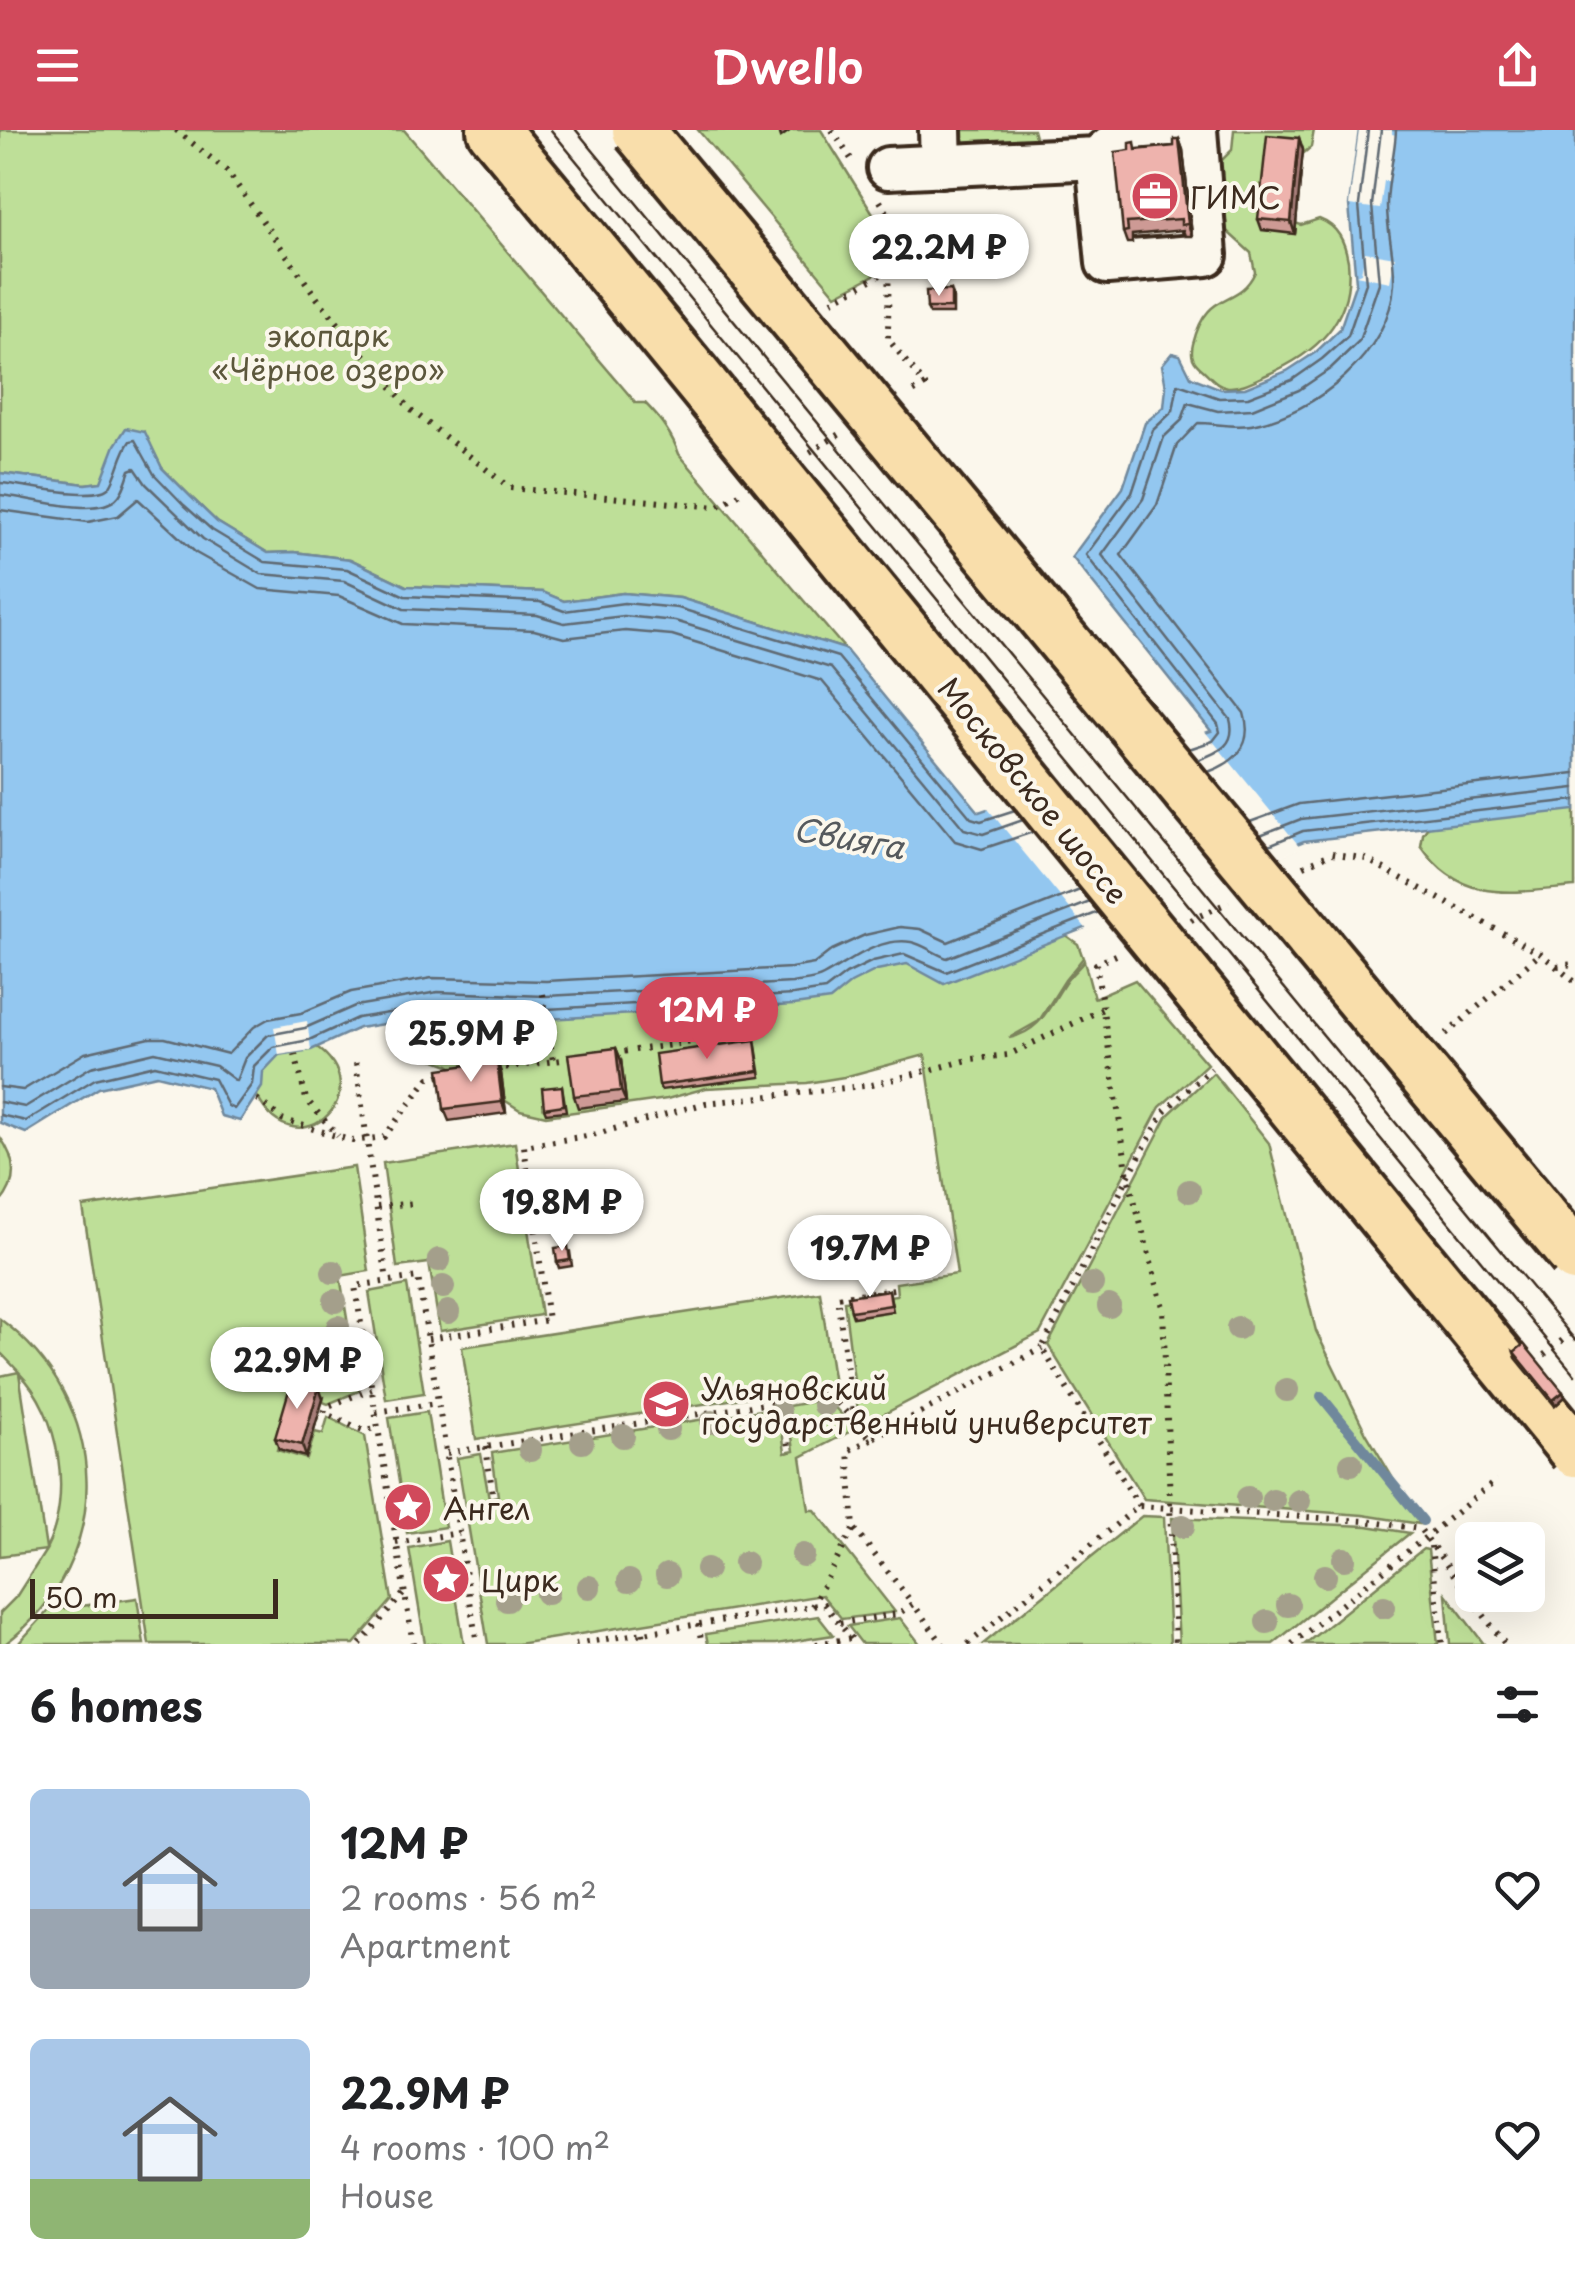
<!DOCTYPE html>
<meta charset="utf-8">
<style>
body{margin:0;font-family:"Playpen Sans",sans-serif;background:#f2f2f2;color:#202124;height:100vh;display:flex;flex-direction:column;font-size:38px;white-space:nowrap}
*{box-sizing:border-box;margin:0}
p{font-size:32px;color:#757577}
.icon{flex:none;width:55px;height:55px;fill:none;stroke:currentColor;stroke-width:2;stroke-linecap:round;stroke-linejoin:round}
.map{position:relative;height:1514px;overflow:hidden}
.side{display:flex;flex-direction:column;background:#fff;flex:1}
.side>*{flex:none}
.tools{position:absolute;left:1455px;top:1392px;display:grid;gap:20px}
.tools a{display:grid;place-items:center;width:90px;height:90px;border-radius:15px;background:#fff;box-shadow:0 10px 40px #0002;font-size:50px}
.scale{position:absolute;left:30px;bottom:25px;width:248px;box-sizing:border-box;padding-left:10px;border:5px solid #3b2a1e;border-top:0;font-size:28px;line-height:35px;white-space:nowrap;color:#3b2a1e;-webkit-text-stroke:8px #fbf7ec;paint-order:stroke}
.price{position:absolute;translate:-50% -85px;padding:0 22px;border-radius:35px;background:#fff;color:#222;font-size:32px;line-height:65px;filter:drop-shadow(0 2px 5px #0008)}
.price::after{content:'';position:absolute;left:50%;top:60px;width:30px;height:22px;margin-left:-15px;background:inherit;clip-path:polygon(0 0,100% 0,50% 100%)}
.price.on{background:#d1495b;color:#fff}
ul{padding:0;list-style:none}
li{display:flex;align-items:center;gap:30px;height:250px;padding:0 30px}
li span{display:grid;place-items:center;flex:none;width:280px;height:200px;border-radius:15px;color:#555}
li>.icon{margin-inline-start:auto}
span .icon{width:120px;height:120px;fill:#fffc;stroke-width:1}
li b{font-size:42px}
h2{display:flex;justify-content:space-between;align-items:center;height:120px;padding:0 30px;font-size:42px}
header{display:flex;justify-content:space-between;align-items:center;height:130px;padding:0 30px;background:#d1495b;color:#fff;font-size:45px;font-weight:600}
.map>svg:first-child{display:block}
</style>
<header><svg class="icon" aria-label="menu" viewBox="0 0 24 24"><path d="M4 6h16M4 12h16M4 18h16"/></svg>Dwello<svg class="icon" aria-label="share" viewBox="0 0 24 24"><path d="M12 15V3M7 8l5-5 5 5M5 13v7h14v-7"/></svg></header>
<div class="map">
<svg width="1575" height="1514" viewBox="0 0 1575 1514">
<rect width="100%" height="100%" fill="#fbf7ec"/>
<filter id="ink" filterUnits="userSpaceOnUse"><feTurbulence type="fractalNoise" baseFrequency=".01" numOctaves="2"/><feDisplacementMap in="SourceGraphic" scale="20" xChannelSelector="R" yChannelSelector="G"/><feConvolveMatrix kernelMatrix="1 2 1 2 8 2 1 2 1" color-interpolation-filters="sRGB"/></filter>
<g filter="url(#ink)">
<g fill="#bedf98" stroke="#7c845b" stroke-width="2.5" fill-rule="evenodd">
<path d="M0 0H404L636 273H645C660 288 672 304 679 324L845 519 680 468 623 463 564 471 542 462 406 456 350 429 294 422 268 423 217 392 191 367 162 338 144 302 101 352 85 354 0 343Z"/>
<path d="M698 0H821L874 85 876 144 836 165Z"/>
<path d="M954 0H1033L1036 11 1034 16C1007 20 971 29 954 0Z"/>
<path d="M1234 0H1314L1311 17 1298 28 1295 93 1301 95 1319 89C1338 96 1345 112 1348 131 1354 191 1316 224 1264 246 1253 251 1240 258 1228 257 1217 256 1211 247 1203 240 1193 232 1190 226 1193 214 1207 157 1238 179 1255 142L1251 123 1219 94 1208 44 1232 20Z"/>
<path d="M1575 665V757C1513 762 1461 775 1421 716L1423 704 1436 685Z"/>
<path d="M1054 797 1078 814 1083 828 1065 850 1039 891 1009 908C1043 901 1049 875 1067 850 1072 843 1079 838 1084 831L1094 868 1135 850 1207 934 1160 977 1040 1203 863 1295 859 1290 844 1171 897 1165 896 1153 957 1144 925 925 844 947 807 953 706 958 667 969 546 986 520 980 449 935 420 924 411 912 414 901 438 885 547 889Z"/>
<path d="M314 915C386 964 289 1047 254 959L270 924Z"/>
<path d="M1213 943 1269 1013 1316 1201 1366 1303 1420 1394 1363 1385 1144 1369 1048 1215 1168 985Z"/>
<path d="M0 1007C16 1029 19 1051 0 1073Z"/>
<path d="M515 1013 541 1185 440 1201 429 1133 397 1137 383 1033Z"/>
<path d="M354 1037 369 1141 340 1146 359 1261 328 1274 323 1272 324 1267 295 1259 277 1320 307 1329 315 1302 323 1304 328 1287 365 1306 392 1470 354 1514H149L83 1077Z"/>
<path d="M407 1155 424 1263 386 1269 369 1162Z"/>
<path d="M820 1162 834 1254 476 1309 462 1217Z"/>
<path d="M0 1189C111 1271 118 1429 5 1514H0V1483L16 1467 46 1420 0 1426V1246L19 1242 0 1222ZM19 1243C60 1284 73 1367 46 1419Z"/>
<path d="M827 1269 855 1299 801 1327 809 1380H815L895 1482 842 1489 822 1465 518 1514H488L457 1328 481 1324 489 1368 498 1366 492 1323 779 1277 785 1323 794 1321 788 1276Z"/>
<path d="M427 1282 445 1397 407 1403 389 1288Z"/>
<path d="M1142 1386 1164 1387 1170 1514H983Z"/>
<path d="M1172 1388 1367 1396 1410 1403 1273 1514H1179Z"/>
<path d="M447 1411 464 1514H425L409 1418Z"/>
<path d="M1423 1419 1428 1420 1438 1514H1305Z"/>
<path d="M1446 1464 1484 1514H1450Z"/>
<path d="M137 1468 144 1514H18L48 1481Z"/>
<path d="M818 1486 833 1505 776 1514H708L706 1504Z"/>
<path d="M900 1488 920 1514H862L848 1496Z"/>
</g>
<path fill="#93c7f0" stroke="#70889c" stroke-width="2.5" d="M1359 0H1575V680L1304 711 944 854 907 834 877 840 851 853 830 870 794 875 547 889 438 885 359 898 311 920 279 925 263 942 262 957 240 991 221 986 210 958 157 945 99 958 26 1003 0 993V343L85 354 101 352 115 315 126 298 145 302 162 338 191 367 217 392 268 423 294 422 350 429 406 456 543 462 564 471 623 463 680 468 845 519 979 682 1211 601 1072 427 1123 358 1145 293 1164 277 1166 257 1162 235 1172 223 1180 225 1191 247 1221 259 1245 258 1287 241 1316 222 1340 199 1356 152 1349 75Z"/>
<g fill="#fbf7ec">
<path d="M1359 0H1392V4L1396 5 1390 51H1384L1380 79 1349 75Z"/>
<path d="M1365 122 1395 127 1390 152 1356 145 1361 143Z"/>
<path d="M1203 599 1301 718 1089 802 984 674Z"/>
<path d="M307 891 311 920 279 925 274 897Z"/>
</g>
<g fill="none" stroke-linecap="round" stroke-linejoin="round">
<g stroke="#5e6972" stroke-width="2.5">
<path d="M0 353C21 354 99 373 110 356 119 342 120 325 130 311L135 310 154 344 184 375 212 400 265 432 347 439 405 466 540 472 564 481 624 473 678 478 838 527 971 688 981 691 1015 680"/>
<path d="M0 365C28 367 95 388 116 369 124 362 126 350 130 340L135 338 146 354 203 409 261 444 344 451 404 479 537 485 564 493 624 486 675 491 831 538 964 699 983 704 1023 690"/>
<path d="M0 380 88 392 118 386 138 369 196 423 260 459 339 466 403 494 534 500 564 508 625 501 672 505 822 551 955 711 982 719 1033 702"/>
<path d="M1189 619 1213 611 1220 602 1218 594 1086 425 1132 363 1153 300 1173 281 1178 254 1219 268 1248 267 1292 250 1322 229 1348 206 1366 153 1359 75 1368 0"/>
<path d="M1198 630C1219 622 1237 615 1230 589L1102 425 1143 369 1164 307 1182 290 1188 273 1218 281 1252 279 1299 260 1330 239 1359 211 1379 153 1372 75 1381 0"/>
<path d="M1208 642C1236 632 1254 615 1244 583L1121 425 1157 375 1177 315 1198 293C1215 293 1232 298 1251 295 1315 284 1391 222 1394 153 1395 127 1387 102 1387 76 1387 51 1395 25 1396 0"/>
<path d="M1250 692 1299 674 1575 643"/>
<path d="M1260 705 1301 689 1575 658"/>
<path d="M1269 715 1303 701 1575 670"/>
<path d="M0 957 23 960 85 923 150 908H165L228 924 254 897 268 889 301 883 351 862 432 848 546 851 791 838 814 834 832 820 865 805 900 797 920 799 948 812 1080 760"/>
<path d="M0 972 25 977 91 937 155 922 216 936 236 951 245 928 268 905 305 898 355 876 438 862 546 866 792 853C802 851 815 851 823 846 849 832 878 807 911 812 923 814 935 824 947 828L1090 772"/>
<path d="M0 985 26 991 95 949 155 935 214 949 228 976 234 979 252 954 254 936 273 917 309 910 357 888 438 875 547 879 793 865 825 860 846 844 873 831 904 824 946 842 1099 782"/>
</g>
<path stroke="#70889c" stroke-width="10" d="M1321 1266 1423 1391"/>
<g stroke="#3b2a1e" stroke-width="48">
<g id="minor">
<path d="M940 0 941 36"/>
<path d="M1097 28 1107 133 1206 125 1196 0"/>
<path d="M888 38 1097 28 1111 16 1183 0"/>
</g>
</g>
<g stroke="#3b2a1e" stroke-width="58">
<path id="major" d="M493 0 551 70"/>
</g>
<g stroke="#3b2a1e" stroke-width="6" stroke-dasharray="2.5 8" stroke-linecap="butt">
<path d="M176 0 227 41 317 168 411 280 510 358 717 377 739 364"/>
<path d="M832 0 853 32"/>
<path d="M880 71 889 85 888 209 925 255 909 264"/>
<path d="M832 171 888 141"/>
<path d="M810 322 842 303"/>
<path d="M1304 736 1332 723 1366 729 1541 824 1575 852"/>
<path d="M1191 790 1229 772"/>
<path d="M1116 825 1096 834 1128 1047 1163 1177 1175 1514"/>
<path d="M1557 836 1575 834"/>
<path d="M543 864 553 931"/>
<path d="M680 885 685 913"/>
<path d="M1446 904 1540 824"/>
<path d="M614 923 751 904"/>
<path d="M295 924 306 969 338 1006"/>
<path d="M356 933 387 1151"/>
<path d="M495 939 577 928"/>
<path d="M257 969 282 989 352 1011 384 1007 429 948 448 945"/>
<path d="M377 1077 415 1073"/>
<path d="M428 1209 548 1190 524 1016 593 1005 706 973 872 955 972 929 1008 925 1103 879"/>
<path d="M1544 1225 1575 1200"/>
<path d="M372 1259 326 1277 324 1283 363 1300 378 1298"/>
<path d="M782 1271 790 1323"/>
<path d="M376 1282 438 1273"/>
<path d="M854 1290 837 1167 894 1159"/>
<path d="M871 1309 848 1321 854 1398 913 1474"/>
<path d="M486 1317 493 1367"/>
<path d="M447 1323 829 1264 871 1309 1042 1218"/>
<path d="M1139 1376 1042 1218 1128 1047 1164 982 1211 938"/>
<path d="M396 1413 459 1403"/>
<path d="M1431 1416 1442 1514"/>
<path d="M812 1476 854 1398"/>
<path d="M840 1493 898 1484 913 1474 943 1514"/>
<path d="M698 1494 702 1514"/>
<path d="M643 1503 645 1514"/>
<path d="M360 1514 405 1462"/>
<path d="M413 1514 355 1156 418 1147 477 1514"/>
<path d="M575 1514 824 1474 856 1514"/>
<path d="M816 1514 852 1508"/>
<path d="M968 1514 1139 1376 1365 1391 1420 1399 1505 1514"/>
<path d="M1292 1514 1497 1350"/>
</g>
<use href="#minor" stroke="#fbf7ec" stroke-width="40"/>
<use href="#major" stroke="#f9deab" stroke-width="50"/>
<g stroke="#3b2a1e" stroke-width="2.5">
<path d="M551 0 1575 1245"/>
<path d="M576 0 1575 1210"/>
</g>
<g stroke="#3b2a1e" stroke-width="58" stroke-linecap="butt">
<g id="major-bridge">
<path d="M638 0 1575 1126"/>
<path d="M551 70 1575 1321"/>
</g>
</g>
<use href="#major-bridge" stroke="#f9deab" stroke-width="50"/>
</g>
<g fill="#a49f8b">
<circle cx="1189" cy="1061" r="12"/>
<circle cx="439" cy="1130" r="12"/>
<circle cx="333" cy="1142" r="12"/>
<circle cx="1092" cy="1154" r="12"/>
<circle cx="443" cy="1157" r="12"/>
<circle cx="335" cy="1171" r="12"/>
<circle cx="1109" cy="1176" r="12"/>
<circle cx="448" cy="1182" r="12"/>
<circle cx="338" cy="1197" r="12"/>
<circle cx="1238" cy="1198" r="12"/>
<circle cx="1287" cy="1260" r="12"/>
<circle cx="824" cy="1275" r="12"/>
<circle cx="779" cy="1282" r="12"/>
<circle cx="712" cy="1292" r="12"/>
<circle cx="668" cy="1299" r="12"/>
<circle cx="623" cy="1306" r="12"/>
<circle cx="582" cy="1312" r="12"/>
<circle cx="530" cy="1320" r="12"/>
<circle cx="1351" cy="1334" r="12"/>
<circle cx="1248" cy="1368" r="12"/>
<circle cx="1273" cy="1370" r="12"/>
<circle cx="1299" cy="1371" r="12"/>
<circle cx="1183" cy="1396" r="12"/>
<circle cx="803" cy="1425" r="12"/>
<circle cx="1344" cy="1429" r="12"/>
<circle cx="745" cy="1433" r="12"/>
<circle cx="707" cy="1439" r="12"/>
<circle cx="667" cy="1445" r="12"/>
<circle cx="1325" cy="1446" r="12"/>
<circle cx="629" cy="1451" r="12"/>
<circle cx="589" cy="1457" r="12"/>
<circle cx="547" cy="1463" r="12"/>
<circle cx="507" cy="1470" r="12"/>
<circle cx="1288" cy="1475" r="12"/>
<circle cx="1384" cy="1477" r="12"/>
<circle cx="1267" cy="1492" r="12"/>
</g>
<g fill="#cd9a95" stroke="#3b2a1e" stroke-width="2.5">
<path d="M1299 8 1303 20 1295 104 1262 100 1258 89Z"/>
<path d="M1179 9 1183 20 1192 106H1185L1183 100 1132 105V113H1127L1123 102 1138 19 1174 16Z"/>
<path d="M933 103 934 123H922L920 117Z"/>
<path d="M951 160 953 166V184H930L927 178Z"/>
<path d="M755 910 761 947 661 960 659 955Z"/>
<path d="M616 918 621 930 626 972 578 978 574 966Z"/>
<path d="M497 931 501 943 506 983 449 991 444 979Z"/>
<path d="M562 956 566 981 546 983 544 978Z"/>
<path d="M570 1122 572 1136 559 1138 557 1132Z"/>
<path d="M889 1160 893 1181 853 1187 851 1181Z"/>
<path d="M1514 1222 1565 1267 1555 1276 1516 1228Z"/>
<path d="M323 1269 306 1327 279 1319 275 1308Z"/>
</g>
<g fill="#a77d79" stroke="#3b2a1e" stroke-width="2.5">
<path d="M780 0H791L781 7 779 1Z"/>
<path d="M1299 8 1303 20 1295 104 1291 92Z"/>
<path d="M1179 9 1183 20 1192 106 1188 94Z"/>
<path d="M616 918 621 930 626 972 621 961Z"/>
<path d="M497 931 501 943 506 983 502 972Z"/>
<path d="M319 1257 323 1269 306 1327 302 1315Z"/>
<path d="M1563 1262 1565 1267 1555 1276 1553 1270Z"/>
</g>
<g fill="#eeb3ad" stroke="#3b2a1e" stroke-width="2.5">
<path d="M1267 5 1299 8 1291 92 1258 89Z"/>
<path d="M1174 9H1179L1188 94 1181 95V89L1127 93 1128 101 1123 102 1115 22 1130 20V13L1135 12 1136 20 1174 16Z"/>
<rect x="920" y="97" width="11" height="20"/>
<path d="M951 160V178H927L926 161Z"/>
<path d="M755 910 759 941 659 955 655 924Z"/>
<path d="M616 918 621 961 574 966 568 924Z"/>
<path d="M497 931 502 972 444 979 439 939Z"/>
<path d="M562 956 564 975 544 978 542 958Z"/>
<path d="M568 1116 570 1130 557 1132 555 1118Z"/>
<path d="M889 1160 891 1175 851 1181 848 1166Z"/>
<path d="M1524 1214 1563 1262 1553 1270 1514 1222Z"/>
<path d="M292 1250 319 1257 302 1315 275 1308Z"/>
</g>
</g>
<defs>
<g id="office-disc" transform="scale(2.5)"><circle r="9.5" fill="#d1495b" stroke="#fbf7ec"/><path d="M-6-3h4V-5.5h4V-3h4V5H-6ZM-1-4.5V-3h2v-1.5ZM-6 0V1H6V0Z" fill="#fff"/></g>
<g id="university-disc" transform="scale(2.5)"><circle r="9.5" fill="#d1495b" stroke="#fbf7ec"/><path d="M0-5L7-2L0 1L-7-2ZM-4 1L0 2.5L4 1V4Q0 6-4 4Z" fill="#fff"/></g>
<g id="sight-disc" transform="scale(2.5)"><circle r="9.5" fill="#d1495b" stroke="#fbf7ec"/><path d="M0-6L1.8-2.2L6-1.7L2.9 1.2L3.7 5.4L0 3.3L-3.7 5.4L-2.9 1.2L-6-1.7L-1.8-2.2Z" fill="#fff"/></g>
</defs>
<g fill-rule="evenodd">
<use href="#office-disc" x="1155" y="66"/>
<use href="#university-disc" x="666" y="1274"/>
<use href="#sight-disc" x="408" y="1377"/>
<use href="#sight-disc" x="446" y="1449"/>
</g>
<g text-anchor="middle" dominant-baseline="central" stroke-width="8" stroke-linejoin="round" paint-order="stroke">
<g font-size="30" fill="#3b2a1e" stroke="#fbf7ec" text-anchor="start">
<text x="1190" y="66">ГИМС</text>
<text x="701" y="1257">Ульяновский<tspan x="701" dy="34">государственный университет</tspan></text>
<text x="443" y="1377">Ангел</text>
<text x="481" y="1449">Цирк</text>
</g>
<g font-size="30" fill="#5c573c" stroke="#fbf7ec">
<text x="328" y="204">экопарк<tspan x="328" dy="34">«Чёрное озеро»</tspan></text>
</g>
<g font-size="30" fill="#3b2a1e" stroke="#fbf7ec">
<text transform="translate(1034 660) rotate(51)">Московское шоссе</text>
</g>
<g font-size="32" font-style="italic" fill="#55595d" stroke="#fbf7ec">
<text transform="translate(849 707) rotate(10)">Свияга</text>
</g>
</g>
</svg>
<div class="tools">
<a><svg class="icon" aria-label="layers" viewBox="0 0 24 24"><path d="M12 4l9 5-9 5-9-5zM3 14l9 5 9-5"/></svg></a>
</div>
<div class="scale">50 m</div>
<b class="price" style="left:939px;top:169px">22.2M ₽</b>
<b class="price on" style="left:707px;top:932px">12M ₽</b>
<b class="price" style="left:471px;top:955px">25.9M ₽</b>
<b class="price" style="left:562px;top:1124px">19.8M ₽</b>
<b class="price" style="left:870px;top:1170px">19.7M ₽</b>
<b class="price" style="left:297px;top:1282px">22.9M ₽</b>
</div>
<section class="side">
<h2>6 homes<svg class="icon" aria-label="filters" viewBox="0 0 24 24"><path d="M4 7h16M4 17h16"/><circle cx="9" cy="7" r="2"/><circle cx="15" cy="17" r="2"/></svg></h2>
<ul>
<li><span style="background:linear-gradient(#a9c7e8 60%,#9aa5b1 0)"><svg class="icon" aria-label="home" viewBox="0 0 24 24"><path d="M3 11l9-7 9 7M6 9v11h12V9"/></svg></span><div><b>12M ₽</b><p>2 rooms · 56 m²</p><p>Apartment</p></div><svg class="icon" aria-label="heart" viewBox="0 0 24 24"><path d="M12 20l-8-8c-3-5 5-10 8-4 3-6 11-1 8 4z"/></svg></li>
<li><span style="background:linear-gradient(#a9c7e8 70%,#8fb573 0)"><svg class="icon" aria-label="home" viewBox="0 0 24 24"><path d="M3 11l9-7 9 7M6 9v11h12V9"/></svg></span><div><b>22.9M ₽</b><p>4 rooms · 100 m²</p><p>House</p></div><svg class="icon" aria-label="heart" viewBox="0 0 24 24"><path d="M12 20l-8-8c-3-5 5-10 8-4 3-6 11-1 8 4z"/></svg></li>
</ul>
</section>
